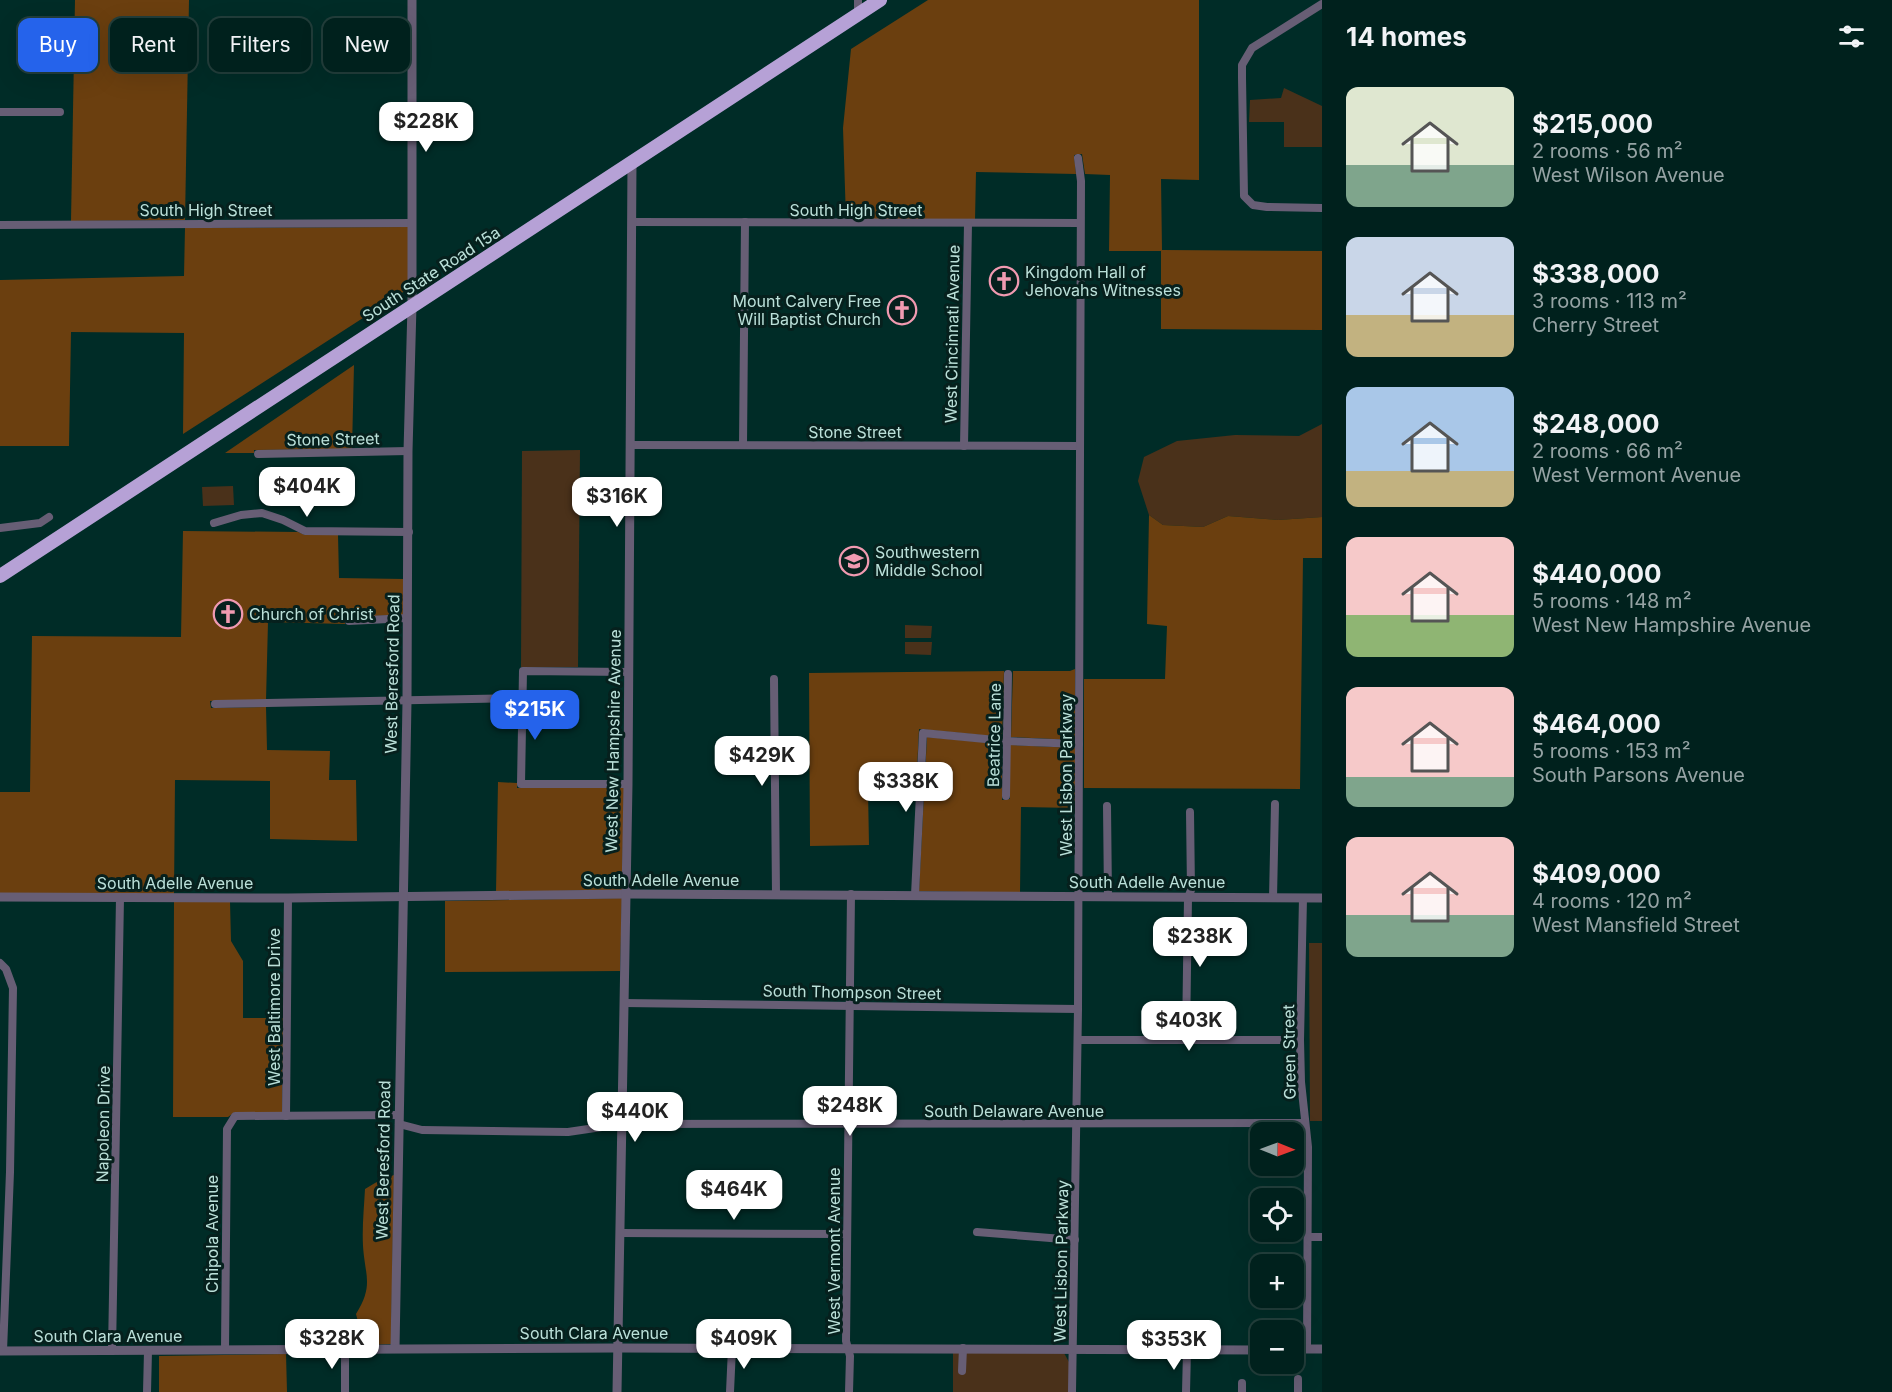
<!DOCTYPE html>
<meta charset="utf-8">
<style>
body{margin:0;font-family:Inter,sans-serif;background:#0e2e2a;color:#f1f3f6;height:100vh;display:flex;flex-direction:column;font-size:22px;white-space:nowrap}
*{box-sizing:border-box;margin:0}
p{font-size:20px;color:#95a3a4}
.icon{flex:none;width:33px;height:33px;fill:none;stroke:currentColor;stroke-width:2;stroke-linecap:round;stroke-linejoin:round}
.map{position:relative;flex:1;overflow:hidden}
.panel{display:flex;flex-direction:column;background:#00211d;width:570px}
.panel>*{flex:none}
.top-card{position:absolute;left:18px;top:18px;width:570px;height:54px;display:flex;gap:12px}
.needle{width:39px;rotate:91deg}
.tools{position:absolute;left:1250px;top:1122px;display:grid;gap:12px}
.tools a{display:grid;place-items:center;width:54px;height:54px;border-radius:12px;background:#00211d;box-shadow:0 6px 24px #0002,0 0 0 2px #223e3b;font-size:30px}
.price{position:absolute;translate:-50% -51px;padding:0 14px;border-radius:12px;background:#fff;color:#222;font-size:20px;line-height:39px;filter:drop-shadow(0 2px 3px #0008)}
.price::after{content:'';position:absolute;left:50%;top:36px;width:18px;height:14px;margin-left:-9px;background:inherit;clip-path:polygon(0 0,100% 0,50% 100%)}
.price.selected{background:#2563eb;color:#fff}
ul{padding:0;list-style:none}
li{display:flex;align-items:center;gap:18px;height:150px;padding:0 24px}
li span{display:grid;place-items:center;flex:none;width:168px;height:120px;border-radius:12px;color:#555}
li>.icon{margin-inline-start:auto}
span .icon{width:72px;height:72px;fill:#fffc;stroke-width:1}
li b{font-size:26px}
h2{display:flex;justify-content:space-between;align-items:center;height:72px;padding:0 24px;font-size:26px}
.chip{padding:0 21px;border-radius:12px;background:#00211d;box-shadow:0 6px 24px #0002,0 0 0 2px #223e3b;font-size:21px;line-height:54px}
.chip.selected{background:#2563eb;color:#fff}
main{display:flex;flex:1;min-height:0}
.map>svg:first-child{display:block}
</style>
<main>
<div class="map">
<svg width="1322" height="1392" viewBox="0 0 1322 1392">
<rect width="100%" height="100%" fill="#002c27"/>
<g fill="#4a311a">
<path d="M1284 88 1322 106V147H1284V122H1249L1250 100 1281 98Z"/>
<path d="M1322 424V517L1278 520 1228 516 1203 527 1163 525 1149 515 1138 481 1144 457 1177 441 1235 435 1299 436Z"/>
<path d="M580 450 578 667H521L522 451Z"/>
<path d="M233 486 234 505 203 506 202 487Z"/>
<path d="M905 625 932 626 931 638H905Z"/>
<path d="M905 642H932L931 655 905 654Z"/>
<path d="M1309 943H1322V1121H1310Z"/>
<path d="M953 1352 1064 1353 1069 1362V1392H953Z"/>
</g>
<g fill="#6b3f0f">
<path d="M75 0H189L185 220 71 221Z"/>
<path d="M928 0H1199V180L1161 179 1162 250 1322 251V330L1161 329V251H1109L1110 175 1085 174 1082 154 1074 155 1076 174 976 172 975 220 846 219 843 128 851 49Z"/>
<path d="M408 227V289L183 434 184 333 71 332 69 446H0V280L184 276 185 228Z"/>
<path d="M354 365 352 449 254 450V453H225Z"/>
<path d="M1149 515 1163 525 1203 527 1228 516 1278 520 1322 517V558H1303L1300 789 1084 788V679H1165L1167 626 1147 624Z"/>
<path d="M183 531 298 532 305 535H338L339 578 404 579 403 615 345 617V624L268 622 266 700 210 701 211 708 266 707 267 750 330 751 329 780H356L357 841 270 839V781L175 780 174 894H0V792H30L32 636 181 637Z"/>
<path d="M1075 669V740L1011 737 1013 671H1070Z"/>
<path d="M1004 671 1002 737 919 729 916 789 868 790 869 845 810 846 809 673Z"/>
<path d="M927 737 1002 744V800L1010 799V745L1075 748V808L1021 807 1020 893 919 891Z"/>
<path d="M498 782 517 783V788H624L622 890 496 892Z"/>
<path d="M622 898 620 971 445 972V901Z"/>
<path d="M174 902H230L231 941 243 961V1018H283L282 1112H235L228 1117H173Z"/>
<path d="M394 1175 391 1344 364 1345 356 1314C374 1285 365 1276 363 1246 362 1227 364 1208 365 1189L380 1180Z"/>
<path d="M286 1354 287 1392H159V1356Z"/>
</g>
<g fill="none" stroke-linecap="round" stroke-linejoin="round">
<g stroke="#675e75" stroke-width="8">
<path d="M1322 4 1252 48 1242 65V78L1244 196 1253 205 1267 207 1322 208"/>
<path d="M858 15V0"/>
<path d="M0 112H60"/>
<path d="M632 222 1080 223"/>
<path d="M0 225 412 223"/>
<path d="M631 445 1079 446"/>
<path d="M743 445 745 222"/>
<path d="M964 446 968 224"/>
<path d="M258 454 408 451"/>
<path d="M214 523 241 515 262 513 283 520 305 531 409 532"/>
<path d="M0 528 40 523 49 517"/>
<path d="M349 621 407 618"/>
<path d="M774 679 776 894"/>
<path d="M215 704 523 698"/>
<path d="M628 784H521L523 671 629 672"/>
<path d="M1006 796 1008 674"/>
<path d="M1107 806 1108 897"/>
<path d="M915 895 923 733 1006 741 1079 744"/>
<path d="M1273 898 1275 804"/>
<path d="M1303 898 1300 1040 1301 1082 1308 1147 1307 1349"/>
<path d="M0 963 6 969 13 988 10 1172 3 1351"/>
<path d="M624 1003 1078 1009"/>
<path d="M1186 1039 1188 898 1191 890 1190 812"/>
<path d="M1078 1040H1300"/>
<path d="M286 1116 288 898"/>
<path d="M399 1124 422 1130 568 1132 622 1124 1305 1123"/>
<path d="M977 1232 1075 1240"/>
<path d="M620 1233 847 1234"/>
<path d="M1308 1237H1322"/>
<path d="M225 1350 227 1129 235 1116 399 1115"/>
<path d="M112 1351 120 898"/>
<path d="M962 1371 963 1348"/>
<path d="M147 1392 148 1351"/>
<path d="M345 1392V1349"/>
<path d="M730 1392 732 1348"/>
<path d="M849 1392 850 1356 846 1341 851 894"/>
<path d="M1072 1392 1078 1009 1081 181 1078 158"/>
<path d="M1186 1392 1187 1351"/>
<path d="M1242 1392V1383"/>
<path d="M1298 1392V1379"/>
</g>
<g stroke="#675e75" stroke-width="9">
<path d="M0 897 288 898 626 894 1322 898"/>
<path d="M395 1348 407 702 408 451 412 306V0"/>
<path d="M1293 1349H1322"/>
<path d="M0 1351 617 1348 1260 1350"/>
<path d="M617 1392 628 784 632 162"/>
</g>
<path stroke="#b6a1d6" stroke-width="14" d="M0 576 880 0"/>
</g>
<defs>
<g id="church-ring" transform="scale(1.5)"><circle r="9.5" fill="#06201d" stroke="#f19ab1" stroke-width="1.5"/><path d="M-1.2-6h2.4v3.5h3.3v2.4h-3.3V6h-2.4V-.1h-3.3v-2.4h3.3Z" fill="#f19ab1"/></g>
<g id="school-ring" transform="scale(1.5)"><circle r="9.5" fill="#06201d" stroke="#f19ab1" stroke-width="1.5"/><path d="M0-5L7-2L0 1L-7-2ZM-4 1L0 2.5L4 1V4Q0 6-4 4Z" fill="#f19ab1"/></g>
</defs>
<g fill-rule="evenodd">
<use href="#church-ring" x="1004" y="281"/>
<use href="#church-ring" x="902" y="310"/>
<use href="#school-ring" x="854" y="561"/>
<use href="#church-ring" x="228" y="614"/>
</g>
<g text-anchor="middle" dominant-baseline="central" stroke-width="6" stroke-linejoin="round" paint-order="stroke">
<g font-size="16" fill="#bbe0d9" stroke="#06201d">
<text x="206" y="210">South High Street</text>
<text x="856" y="210">South High Street</text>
<text transform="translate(431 274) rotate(-33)">South State Road 15a</text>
<text transform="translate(952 334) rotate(-89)">West Cincinnati Avenue</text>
<text x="855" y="432">Stone Street</text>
<text transform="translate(333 439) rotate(-1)">Stone Street</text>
<text transform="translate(392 674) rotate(-89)">West Beresford Road</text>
<text transform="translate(994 735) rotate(-89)">Beatrice Lane</text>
<text transform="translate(613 741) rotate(-89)">West New Hampshire Avenue</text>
<text transform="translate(1066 775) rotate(-90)">West Lisbon Parkway</text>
<text x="661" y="880">South Adelle Avenue</text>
<text x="1147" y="882">South Adelle Avenue</text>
<text x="175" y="883">South Adelle Avenue</text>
<text transform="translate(852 992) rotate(1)">South Thompson Street</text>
<text transform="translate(274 1007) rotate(-90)">West Baltimore Drive</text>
<text transform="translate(1289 1052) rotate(-91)">Green Street</text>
<text x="1014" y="1111">South Delaware Avenue</text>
<text transform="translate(103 1124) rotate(-89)">Napoleon Drive</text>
<text transform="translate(383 1160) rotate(-89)">West Beresford Road</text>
<text transform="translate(212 1234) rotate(-90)">Chipola Avenue</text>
<text transform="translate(834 1251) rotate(-90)">West Vermont Avenue</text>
<text transform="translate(1061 1261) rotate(-89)">West Lisbon Parkway</text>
<text x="594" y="1333">South Clara Avenue</text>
<text x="108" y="1336">South Clara Avenue</text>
</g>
<g font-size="16" fill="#bbe0d9" stroke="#06201d" text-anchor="start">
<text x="1025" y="272">Kingdom Hall of<tspan x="1025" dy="18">Jehovahs Witnesses</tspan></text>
<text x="881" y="301" text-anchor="end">Mount Calvery Free<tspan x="881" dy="18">Will Baptist Church</tspan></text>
<text x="875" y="552">Southwestern<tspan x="875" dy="18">Middle School</tspan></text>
<text x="249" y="614">Church of Christ</text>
</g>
</g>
</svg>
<div class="tools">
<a><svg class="needle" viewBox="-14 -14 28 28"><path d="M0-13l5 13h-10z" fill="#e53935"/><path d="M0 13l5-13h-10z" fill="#95a3a4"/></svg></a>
<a><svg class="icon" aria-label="locate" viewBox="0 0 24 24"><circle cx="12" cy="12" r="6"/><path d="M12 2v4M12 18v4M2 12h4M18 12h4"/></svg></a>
<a>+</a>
<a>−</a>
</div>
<b class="price" style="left:426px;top:153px">$228K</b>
<b class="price" style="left:307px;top:518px">$404K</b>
<b class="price" style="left:617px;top:528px">$316K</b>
<b class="price selected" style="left:535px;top:741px">$215K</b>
<b class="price" style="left:762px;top:787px">$429K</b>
<b class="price" style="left:906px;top:813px">$338K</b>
<b class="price" style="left:1200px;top:968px">$238K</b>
<b class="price" style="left:1189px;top:1052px">$403K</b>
<b class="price" style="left:850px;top:1137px">$248K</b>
<b class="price" style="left:635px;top:1143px">$440K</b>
<b class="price" style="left:734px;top:1221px">$464K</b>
<b class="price" style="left:332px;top:1370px">$328K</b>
<b class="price" style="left:744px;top:1370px">$409K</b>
<b class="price" style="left:1174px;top:1371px">$353K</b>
<div class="top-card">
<a class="chip selected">Buy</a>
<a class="chip">Rent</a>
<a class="chip">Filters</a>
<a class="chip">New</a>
</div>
</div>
<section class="panel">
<h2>14 homes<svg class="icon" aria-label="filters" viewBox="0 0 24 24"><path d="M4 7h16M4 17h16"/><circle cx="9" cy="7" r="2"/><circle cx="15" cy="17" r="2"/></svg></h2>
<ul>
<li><span style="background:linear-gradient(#dfe7d0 65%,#7fa58c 0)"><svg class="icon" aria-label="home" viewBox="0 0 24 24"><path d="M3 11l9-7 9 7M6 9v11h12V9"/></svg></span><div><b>$215,000</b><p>2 rooms · 56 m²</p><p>West Wilson Avenue</p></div></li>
<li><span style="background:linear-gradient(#c9d6e8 65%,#c2b280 0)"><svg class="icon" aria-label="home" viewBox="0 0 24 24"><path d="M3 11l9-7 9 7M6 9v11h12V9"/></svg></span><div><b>$338,000</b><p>3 rooms · 113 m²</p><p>Cherry Street</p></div></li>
<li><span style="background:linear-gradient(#a9c7e8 70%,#c2b280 0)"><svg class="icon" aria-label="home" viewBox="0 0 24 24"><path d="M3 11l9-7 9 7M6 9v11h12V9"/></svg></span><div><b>$248,000</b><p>2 rooms · 66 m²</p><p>West Vermont Avenue</p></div></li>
<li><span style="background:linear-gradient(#f6c9c9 65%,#8fb573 0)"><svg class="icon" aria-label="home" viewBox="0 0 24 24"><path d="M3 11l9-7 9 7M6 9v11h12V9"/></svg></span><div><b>$440,000</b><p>5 rooms · 148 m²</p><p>West New Hampshire Avenue</p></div></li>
<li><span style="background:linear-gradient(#f6c9c9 75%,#7fa58c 0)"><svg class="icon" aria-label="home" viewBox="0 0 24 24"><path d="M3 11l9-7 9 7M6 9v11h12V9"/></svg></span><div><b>$464,000</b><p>5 rooms · 153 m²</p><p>South Parsons Avenue</p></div></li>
<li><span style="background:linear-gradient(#f6c9c9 65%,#7fa58c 0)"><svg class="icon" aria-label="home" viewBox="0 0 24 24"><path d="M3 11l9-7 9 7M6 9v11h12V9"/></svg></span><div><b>$409,000</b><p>4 rooms · 120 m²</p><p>West Mansfield Street</p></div></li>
</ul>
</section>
</main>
